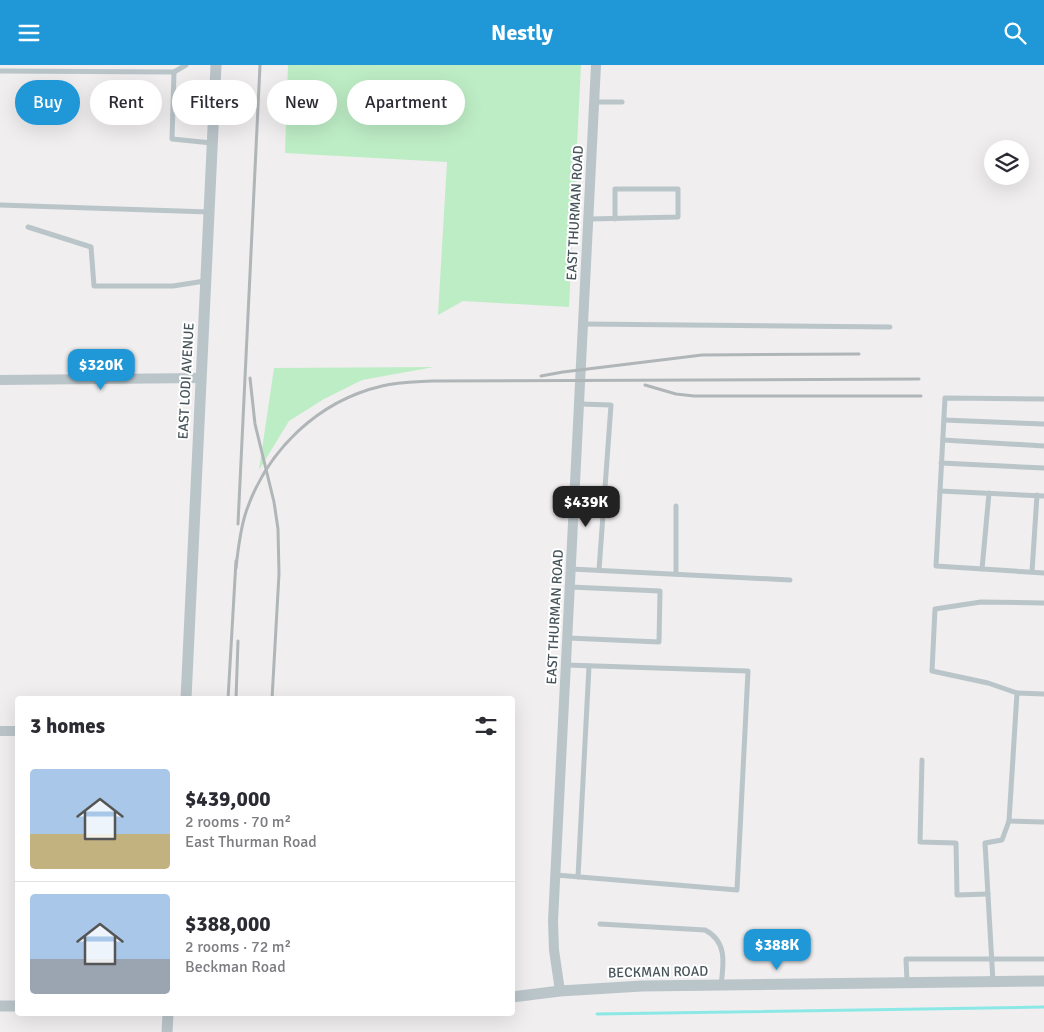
<!DOCTYPE html>
<meta charset="utf-8">
<style>
body{margin:0;font-family:Signika,sans-serif;background:#f7f7f7;color:#2b2b33;height:100vh;display:flex;flex-direction:column;font-size:19px;white-space:nowrap}
*{box-sizing:border-box;margin:0}
p{font-size:16px;color:#7c7c81}
.icon{flex:none;width:28px;height:28px;fill:none;stroke:currentColor;stroke-width:2;stroke-linecap:round;stroke-linejoin:round}
.map{position:relative;flex:1;overflow:hidden}
.sheet{position:absolute;left:15px;top:631px;width:500px;height:320px;display:flex;flex-direction:column;background:#fff;border-radius:5px;box-shadow:0 5px 20px #0002}
.sheet>*{flex:none}
.banner{position:absolute;left:15px;top:15px;width:500px;height:45px;display:flex;gap:10px}
.controls{position:absolute;left:984px;top:75px;display:grid;gap:10px}
.controls a{display:grid;place-items:center;width:45px;height:45px;border-radius:50%;background:#fff;box-shadow:0 5px 20px #0002;font-size:25px}
.price{position:absolute;translate:-50% -42px;padding:0 11px;border-radius:10px;background:#2098d8;color:#fff;font-size:16px;line-height:32px;filter:drop-shadow(0 1px 2px #0008)}
.price::after{content:'';position:absolute;left:50%;top:30px;width:15px;height:11px;margin-left:-8px;background:inherit;clip-path:polygon(0 0,100% 0,50% 100%)}
.price.active{background:#222;color:#fff}
ul{padding:0;list-style:none}
li{display:flex;align-items:center;gap:15px;height:125px;padding:0 15px}
li+li{border-top:1px solid #e1e1e2}
li span{display:grid;place-items:center;flex:none;width:140px;height:100px;border-radius:5px;color:#555}
li>.icon{margin-inline-start:auto}
span .icon{width:60px;height:60px;fill:#fffc;stroke-width:1}
li b{font-size:21px}
h2{display:flex;justify-content:space-between;align-items:center;height:60px;padding:0 15px;font-size:21px}
.pill{padding:0 18px;border-radius:22px;background:#fff;box-shadow:0 5px 20px #0002;font-size:18px;line-height:45px}
.pill.active{background:#2098d8;color:#fff}
header{display:flex;justify-content:space-between;align-items:center;height:65px;padding:0 15px;background:#2098d8;color:#fff;font-size:22px;font-weight:700}
.map>svg:first-child{display:block}
</style>
<header><svg class="icon" aria-label="menu" viewBox="0 0 24 24"><path d="M4 6h16M4 12h16M4 18h16"/></svg>Nestly<svg class="icon" aria-label="search" viewBox="0 0 24 24"><circle cx="10" cy="10" r="6"/><path d="M15 15l6 6"/></svg></header>
<div class="map">
<svg width="1044" height="967" viewBox="0 0 1044 967">
<rect width="100%" height="100%" fill="#f0eeee"/>
<g fill="#bdedc5">
<path d="M288 0H581L569 242 463 236 438 250 447 97 285 88Z"/>
<path d="M434 302 362 315 324 334 289 356 259 405 274 303Z"/>
</g>
<g fill="none" stroke-linecap="round" stroke-linejoin="round">
<path stroke="#8ce8e7" stroke-width="3" d="M597 949 1044 942"/>
<g stroke="#bac5ca" stroke-width="5">
<path d="M186 0 174 7 172 74 212 78"/>
<path d="M0 6 174 7"/>
<path d="M594 37H622"/>
<path d="M0 140 209 147"/>
<path d="M589 154 678 152V124H615V154"/>
<path d="M28 162 91 182 94 221H173L205 216"/>
<path d="M584 259 890 262"/>
<path d="M1044 334 945 333 936 501 1044 508"/>
<path d="M580 339 611 340 599 505"/>
<path d="M944 355 1044 359"/>
<path d="M943 375 1044 381"/>
<path d="M941 398 1044 403"/>
<path d="M940 426 1044 431"/>
<path d="M676 441V509"/>
<path d="M571 504 790 515"/>
<path d="M982 504 989 428"/>
<path d="M1032 507 1037 430"/>
<path d="M568 573 659 577 660 526 570 522"/>
<path d="M1017 628 988 618 932 606 935 544 981 537 1044 538"/>
<path d="M1044 629 1017 628 1009 756 1044 757"/>
<path d="M922 695 920 777 956 778 957 830 988 829"/>
<path d="M556 810 737 825 748 606 566 600"/>
<path d="M578 812 589 601"/>
<path d="M600 859 705 865C727 876 724 898 721 920"/>
<path d="M907 917 906 894H1044"/>
<path d="M993 917 985 778 1002 775 1009 756"/>
</g>
<g stroke="#bac5ca" stroke-width="10">
<path d="M0 315 201 313"/>
<path d="M0 666H18"/>
<path d="M560 926 554 885 553 856 596 0"/>
</g>
<g stroke="#bac5ca" stroke-width="11">
<path d="M186 634 216 0"/>
<path d="M512 932 560 926 642 921 1044 916"/>
<path d="M0 941H18"/>
<path d="M167 967 168 949"/>
</g>
<g stroke="#b0b5b8" stroke-width="3">
<path d="M541 311 563 307 702 290 859 289"/>
<path d="M250 313 255 359 274 437 278 464 279 509 272 634"/>
<path d="M645 320 676 329 694 331H921"/>
<path d="M238 459 260 0"/>
<path d="M236 503C238 484 240 465 246 447 267 385 318 336 382 321 398 317 416 317 432 316L919 314"/>
<path d="M228 634 236 496"/>
<path d="M236 634 238 576"/>
</g>
</g>
<g text-anchor="middle" dominant-baseline="central" stroke-width="4" stroke-linejoin="round" paint-order="stroke">
<g font-size="14" fill="#47555a" stroke="#fff">
<text transform="translate(575 148) rotate(-87)">EAST THURMAN ROAD</text>
<text transform="translate(186 316) rotate(-87)">EAST LODI AVENUE</text>
<text transform="translate(555 552) rotate(-87)">EAST THURMAN ROAD</text>
<text transform="translate(658 907) rotate(-1)">BECKMAN ROAD</text>
</g>
</g>
</svg>
<div class="controls">
<a><svg class="icon" aria-label="layers" viewBox="0 0 24 24"><path d="M12 4l9 5-9 5-9-5zM3 14l9 5 9-5"/></svg></a>
</div>
<b class="price" style="left:101px;top:326px">$320K</b>
<b class="price active" style="left:586px;top:463px">$439K</b>
<b class="price" style="left:777px;top:906px">$388K</b>
<div class="banner">
<a class="pill active">Buy</a>
<a class="pill">Rent</a>
<a class="pill">Filters</a>
<a class="pill">New</a>
<a class="pill">Apartment</a>
</div>
<section class="sheet">
<h2>3 homes<svg class="icon" aria-label="filters" viewBox="0 0 24 24"><path d="M4 7h16M4 17h16"/><circle cx="9" cy="7" r="2"/><circle cx="15" cy="17" r="2"/></svg></h2>
<ul>
<li><span style="background:linear-gradient(#a9c7e8 65%,#c2b280 0)"><svg class="icon" aria-label="home" viewBox="0 0 24 24"><path d="M3 11l9-7 9 7M6 9v11h12V9"/></svg></span><div><b>$439,000</b><p>2 rooms · 70 m²</p><p>East Thurman Road</p></div></li>
<li><span style="background:linear-gradient(#a9c7e8 65%,#9aa5b1 0)"><svg class="icon" aria-label="home" viewBox="0 0 24 24"><path d="M3 11l9-7 9 7M6 9v11h12V9"/></svg></span><div><b>$388,000</b><p>2 rooms · 72 m²</p><p>Beckman Road</p></div></li>
</ul>
</section>
</div>
